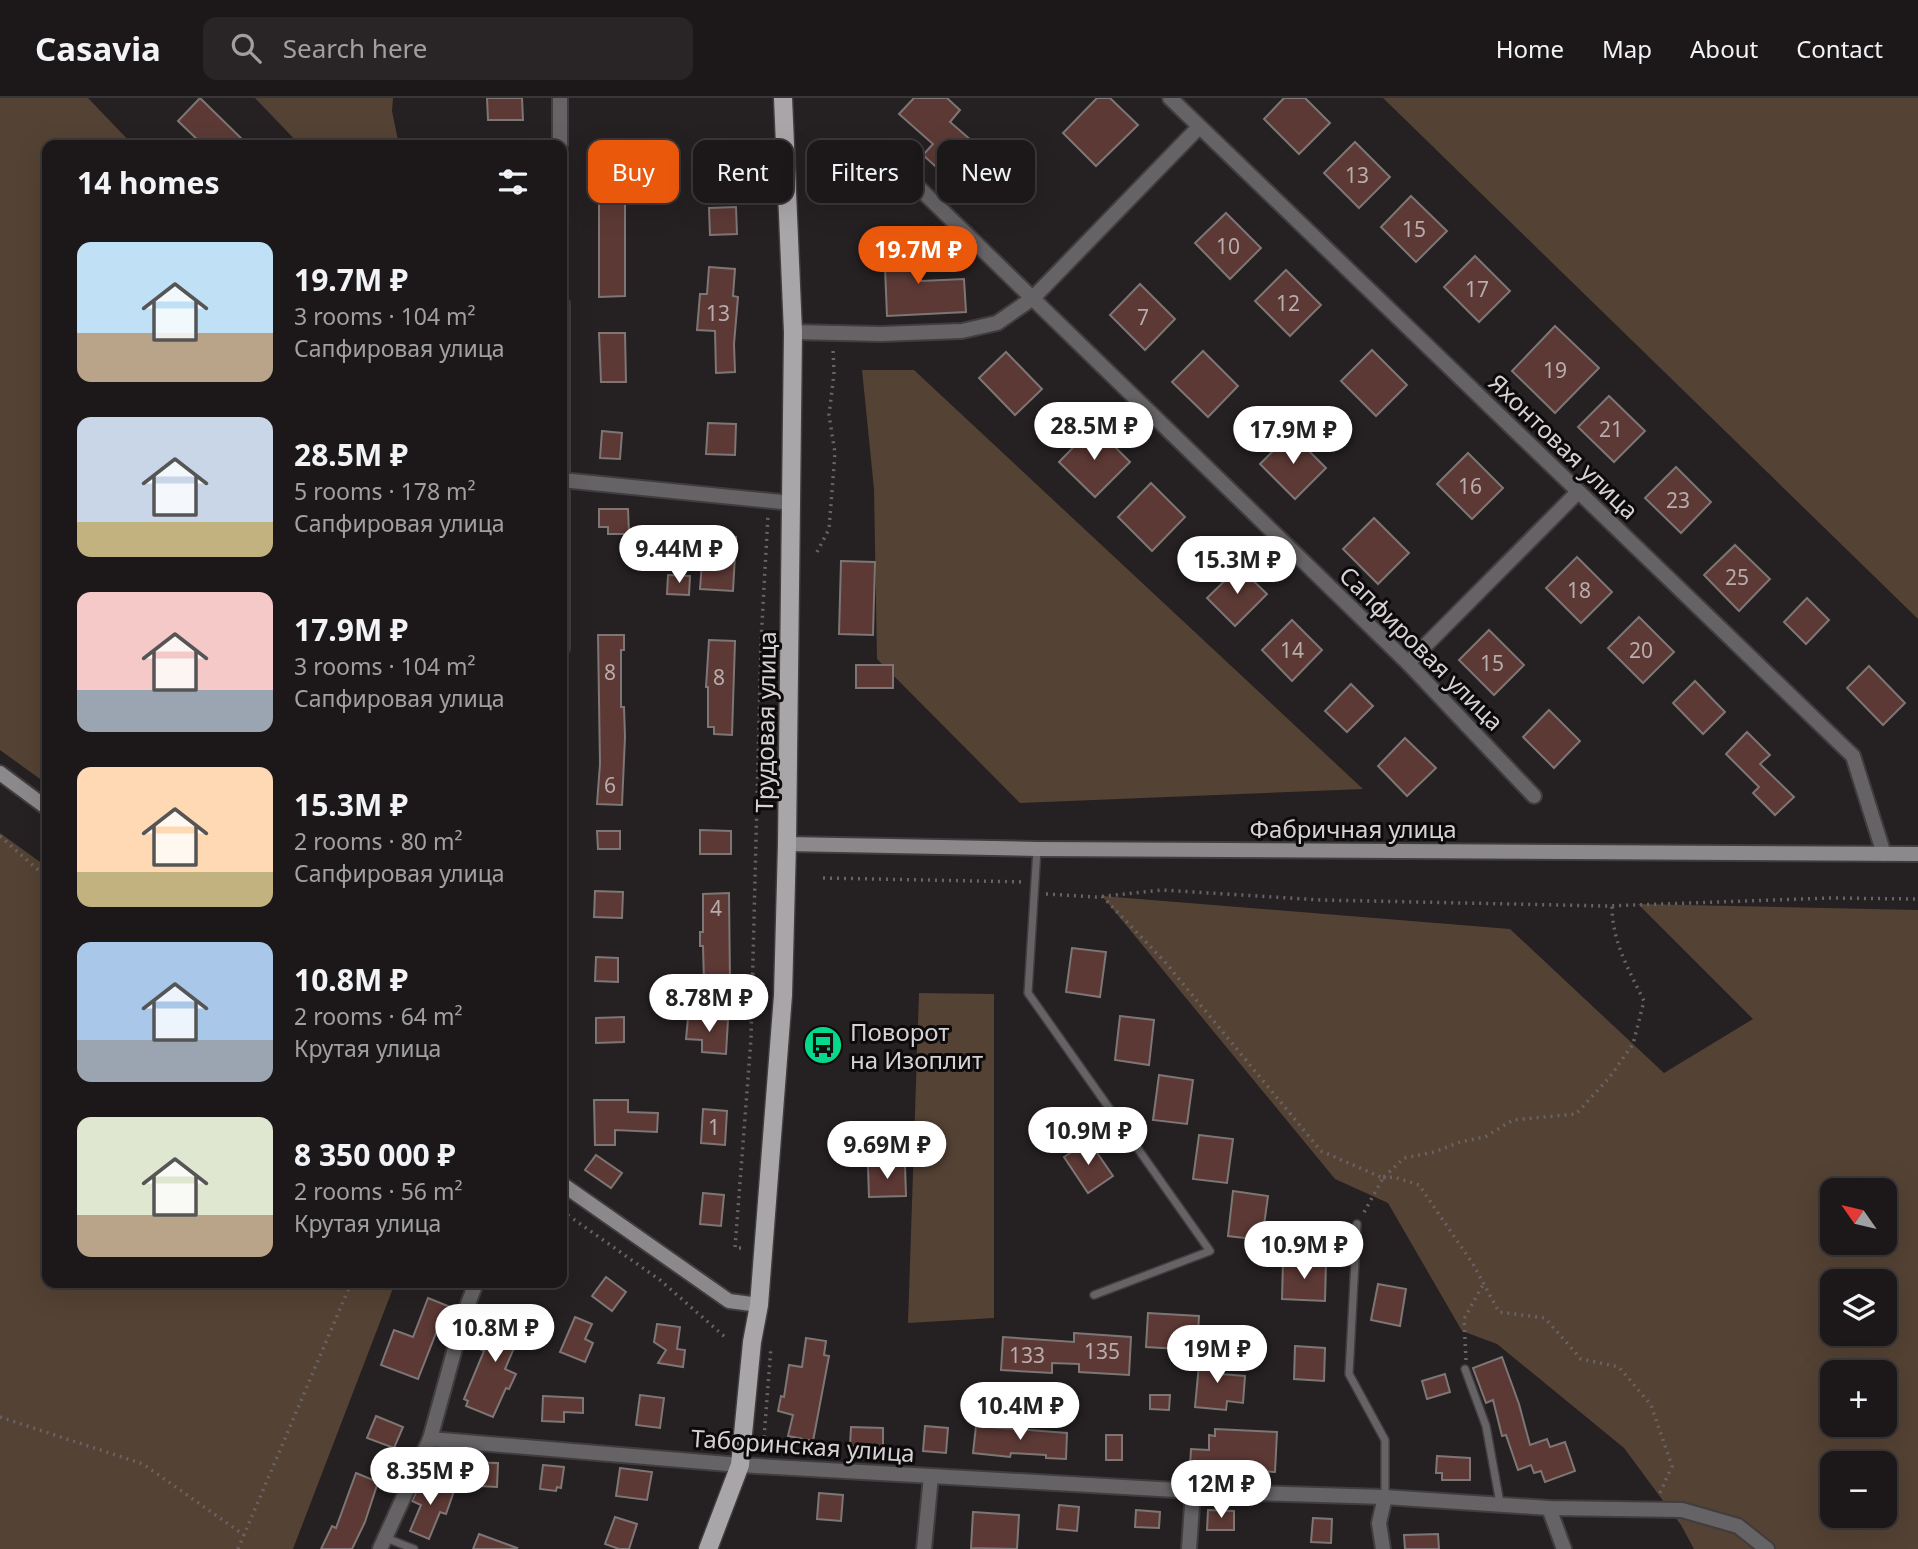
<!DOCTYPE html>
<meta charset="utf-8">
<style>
body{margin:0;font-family:"Noto Sans",sans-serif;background:#292527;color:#f1f3f6;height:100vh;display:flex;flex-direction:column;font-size:26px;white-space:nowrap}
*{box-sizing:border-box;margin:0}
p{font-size:23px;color:#a0a0a2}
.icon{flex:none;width:38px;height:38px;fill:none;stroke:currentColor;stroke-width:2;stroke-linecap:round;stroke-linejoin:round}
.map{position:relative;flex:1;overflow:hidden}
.sheet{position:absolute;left:42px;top:42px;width:525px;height:1148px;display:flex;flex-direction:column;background:#1c181a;border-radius:14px;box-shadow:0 7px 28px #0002,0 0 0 2px #3a3739}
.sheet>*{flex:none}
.top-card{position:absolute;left:588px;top:42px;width:665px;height:63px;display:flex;gap:14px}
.needle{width:46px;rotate:304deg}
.fabs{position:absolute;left:1820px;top:1080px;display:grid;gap:14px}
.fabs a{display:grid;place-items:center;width:77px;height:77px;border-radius:14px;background:#1c181a;box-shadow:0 7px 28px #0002,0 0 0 2px #3a3739;font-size:35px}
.price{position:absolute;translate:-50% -60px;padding:0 16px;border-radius:24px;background:#fff;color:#222;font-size:23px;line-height:46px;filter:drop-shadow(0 2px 4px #0008)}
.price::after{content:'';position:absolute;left:50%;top:42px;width:21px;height:16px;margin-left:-10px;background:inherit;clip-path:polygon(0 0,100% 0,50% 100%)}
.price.selected{background:#ea580c;color:#fff}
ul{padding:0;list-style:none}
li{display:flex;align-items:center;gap:21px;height:175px;padding:0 35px}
li span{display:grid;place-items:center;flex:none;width:196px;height:140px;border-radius:14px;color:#555}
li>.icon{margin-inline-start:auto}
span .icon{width:84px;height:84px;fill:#fffc;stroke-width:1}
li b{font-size:30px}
h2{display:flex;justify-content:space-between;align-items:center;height:84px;padding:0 35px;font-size:30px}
.chip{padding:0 24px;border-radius:14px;background:#1c181a;box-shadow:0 7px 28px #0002,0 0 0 2px #3a3739;font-size:24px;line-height:63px}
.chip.selected{background:#ea580c;color:#fff}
header{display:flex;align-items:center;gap:42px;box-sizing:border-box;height:98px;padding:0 35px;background:#1c181a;border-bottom:2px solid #3a3739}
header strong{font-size:33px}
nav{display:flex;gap:38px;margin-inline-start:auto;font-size:24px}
.search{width:490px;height:63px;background:#292527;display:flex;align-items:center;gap:18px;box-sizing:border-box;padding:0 24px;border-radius:14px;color:#a0a0a2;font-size:26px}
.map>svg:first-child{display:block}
</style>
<header>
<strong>Casavia</strong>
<div class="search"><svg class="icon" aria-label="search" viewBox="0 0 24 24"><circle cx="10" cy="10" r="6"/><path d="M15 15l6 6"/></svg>Search here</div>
<nav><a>Home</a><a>Map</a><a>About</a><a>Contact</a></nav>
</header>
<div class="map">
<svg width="1918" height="1451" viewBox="0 0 1918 1451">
<rect width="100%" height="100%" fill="#252022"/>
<g fill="#544234" fill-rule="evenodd">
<path d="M0 0H88L133 47H47V686L0 652Z"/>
<path d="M255 0H393L392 13 399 47H300Z"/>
<path d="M1383 0H1918V521Z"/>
<path d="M862 272H914L1363 691 1020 705 877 561 874 391Z"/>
<path d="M0 735 47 769V1185H395L293 1451H0Z"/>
<path d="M1102 798 1510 831 1664 975 1753 921 1638 806 1918 812V1451H1694L1681 1427 1624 1350 1497 1246 1462 1233 1388 1105 1335 1081ZM1832 1092H1885V1144H1832ZM1832 1183H1885V1236H1832ZM1832 1274H1885V1326H1832ZM1832 1365H1885V1418H1832Z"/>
<path d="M919 895 994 896V1220L908 1225Z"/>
</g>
<g fill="#5c3935" stroke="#7d7675" stroke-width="2">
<path d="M200 0 248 47H203L178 23Z"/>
<path d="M487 0H522L523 22H488Z"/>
<path d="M914 0H947L960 12 950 24 986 55 957 88 923 57 933 46 899 16Z"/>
<path d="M1097 0H1110L1138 27 1096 68 1063 35Z"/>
<path d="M1284 0H1305L1330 25 1299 56 1264 21Z"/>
<path d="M603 42 627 43 626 57 646 58 645 79 630 78 631 97H625V198L599 199V80Z"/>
<rect x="707" y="42" width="28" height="19"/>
<path d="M1355 44 1390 79 1359 110 1324 75Z"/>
<path d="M1411 98 1447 133 1416 164 1381 129Z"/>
<path d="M736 109 737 136 710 137 709 110Z"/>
<path d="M1226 115 1261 150 1230 181 1195 145Z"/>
<path d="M919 145 921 183 964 181 966 214 887 218 884 146Z"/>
<path d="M1475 158 1510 193 1479 224 1444 189Z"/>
<path d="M709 169 735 171 733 198 738 199 734 246 735 274 716 275 715 233 697 232 700 196H707Z"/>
<path d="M1286 172 1321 207 1290 238 1255 203Z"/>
<path d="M1140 186 1175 221 1145 252 1110 217Z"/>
<path d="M1555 228 1599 270 1555 315 1512 273Z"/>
<path d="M599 235H625L626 284H601Z"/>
<path d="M1372 252 1407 287 1376 318 1341 283Z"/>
<path d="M1203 253 1238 288 1208 319 1172 284Z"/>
<path d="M1006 254 1042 291 1015 317 979 280Z"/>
<path d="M1609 298 1645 333 1614 364 1578 329Z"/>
<path d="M708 325 736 326 735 357 706 356Z"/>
<path d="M1094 328 1130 364 1095 399 1059 364Z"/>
<path d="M602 333 622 335 620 361 600 360Z"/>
<path d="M1291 335 1326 370 1295 401 1260 366Z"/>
<path d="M1468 355 1503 390 1472 421 1437 386Z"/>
<path d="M1676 369 1711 404 1681 435 1645 400Z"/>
<path d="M1151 385 1185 419 1152 453 1118 419Z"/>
<path d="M599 411H628L629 436H608V429H599Z"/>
<path d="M1374 420 1409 455 1378 486 1343 451Z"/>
<path d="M704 437 736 439 733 493 700 491Z"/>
<path d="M1735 447 1770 481 1739 513 1704 477Z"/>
<path d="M1577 459 1612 494 1581 525 1546 490Z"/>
<path d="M841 463 875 464 873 537 839 536Z"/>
<path d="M1239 469 1267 496 1235 528 1207 500Z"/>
<path d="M668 477 690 478 689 497 667 496Z"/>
<path d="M1807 500 1829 522 1806 546 1784 524Z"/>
<path d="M1639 519 1674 554 1643 585 1608 550Z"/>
<path d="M1292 522 1322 552 1292 583 1262 552Z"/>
<path d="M1489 532 1524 567 1494 597 1459 562Z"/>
<path d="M598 537H624V552H621V609H624L625 639 622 707 597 706 600 666Z"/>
<path d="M709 542 735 543 732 637 714 636V629H708V589H706Z"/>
<rect x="856" y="567" width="37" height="23"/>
<path d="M1869 568 1905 605 1883 627 1847 590Z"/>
<path d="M1695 583 1725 614 1703 636 1673 605Z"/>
<path d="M1351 586 1373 608 1347 634 1325 613Z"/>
<path d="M1549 612 1580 643 1554 670 1523 639Z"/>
<path d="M1747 634 1770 657 1760 666 1794 699 1775 717 1753 695 1759 689 1726 656Z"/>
<path d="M1405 640 1436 670 1407 698 1378 668Z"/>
<path d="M700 732 731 733V756H700Z"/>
<path d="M597 733H620V751H598Z"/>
<path d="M595 793 623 794 622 820 594 819Z"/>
<path d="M729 795 730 884H704L703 848H700V834H703V796Z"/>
<path d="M1072 850 1106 854 1100 899 1066 894Z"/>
<path d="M596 859 618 860V884L595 883Z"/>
<path d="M1120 918 1154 922 1149 967 1115 962Z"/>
<path d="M624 919V944L596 945V920Z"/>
<path d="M688 920 728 922 726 956 702 954V942L686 941Z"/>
<path d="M1159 977 1193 982 1187 1026 1153 1022Z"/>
<path d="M594 1002H628V1014L658 1015 657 1034 615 1032V1047H595Z"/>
<path d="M703 1011 727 1013 725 1047 701 1045Z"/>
<path d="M1199 1037 1233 1041 1227 1085 1193 1081Z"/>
<path d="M1089 1043 1113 1078 1088 1095 1064 1059Z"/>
<path d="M596 1057 622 1075 611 1090 585 1072Z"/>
<path d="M905 1067 906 1098 869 1099 868 1068Z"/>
<path d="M1233 1093 1268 1098 1262 1142 1228 1138Z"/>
<path d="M703 1095 724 1097 721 1128 700 1126Z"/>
<path d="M1283 1163 1326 1164 1325 1203 1282 1201Z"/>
<path d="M606 1179 626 1194 612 1213 592 1198Z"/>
<path d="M1378 1186 1406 1191 1400 1228 1371 1222Z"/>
<path d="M428 1200 453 1210 444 1233 438 1230 418 1281 381 1267 394 1232 413 1239Z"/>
<path d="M505 1210 527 1220 505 1271 516 1276 509 1291 506 1290 493 1319 466 1308 468 1303 464 1301 484 1253 480 1251 492 1225 497 1228Z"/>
<path d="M1148 1215 1199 1218 1197 1252 1146 1249Z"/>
<path d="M575 1219 592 1226 585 1241 593 1245 585 1264 560 1254Z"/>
<path d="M657 1226 680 1229 677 1251 685 1252 683 1269 658 1265 666 1252 654 1244Z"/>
<path d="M1074 1235 1131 1239 1129 1277 1079 1274V1266L1052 1265V1275L1001 1272 1003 1239 1074 1244Z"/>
<path d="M806 1240 826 1243 824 1257 829 1258 813 1343 788 1338 793 1317 778 1313 781 1298 784 1299 789 1267 802 1269Z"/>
<path d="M1295 1248 1325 1250 1324 1283 1294 1281Z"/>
<path d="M1200 1256 1223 1259 1221 1276 1245 1278 1243 1305 1227 1303 1226 1312 1195 1309Z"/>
<path d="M1502 1259 1519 1306 1530 1347 1547 1341 1550 1349 1565 1344 1575 1373 1545 1384 1541 1373 1534 1375 1531 1367 1518 1372 1506 1337 1502 1338 1493 1302 1486 1305 1473 1270Z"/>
<path d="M1445 1276 1450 1294 1427 1301 1422 1283Z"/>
<path d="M640 1297 664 1300 660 1330 636 1327Z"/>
<path d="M1150 1297H1170L1169 1312 1150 1311Z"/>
<path d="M543 1298 583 1300V1315L564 1314V1324L542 1323Z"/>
<path d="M376 1318 403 1329 394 1350 367 1340Z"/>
<path d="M925 1328 948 1330 946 1355 923 1353Z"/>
<path d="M976 1328 1067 1335 1066 1361 1046 1360V1357L1011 1355 1010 1359 973 1355Z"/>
<path d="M851 1329 883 1330V1349L850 1348Z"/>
<path d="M1215 1331 1277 1334 1275 1374 1190 1369 1191 1351 1209 1352V1337L1215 1338Z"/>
<rect x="1106" y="1337" width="16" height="25"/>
<path d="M1437 1358 1470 1360V1382H1442V1375H1436Z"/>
<path d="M461 1364 498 1365 497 1389 460 1387Z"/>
<path d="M543 1367 564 1369 561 1390 557 1389 556 1393 540 1391Z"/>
<path d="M620 1370 652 1374 647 1402 616 1398Z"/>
<path d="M356 1375 378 1384 365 1424 352 1451H321L332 1428 336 1430Z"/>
<path d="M422 1381 454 1393 446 1416 440 1414 429 1441 410 1433 421 1407 412 1403Z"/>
<path d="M819 1395 843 1397 841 1423 817 1421Z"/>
<path d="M1059 1407 1079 1409 1077 1433 1057 1431Z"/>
<path d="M1136 1412 1160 1414 1159 1430 1135 1429Z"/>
<path d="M1208 1412 1234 1413V1432H1207Z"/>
<path d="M973 1414 1019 1417 1017 1451 971 1450Z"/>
<path d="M615 1419 637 1426 629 1451H619L605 1446Z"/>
<path d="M1313 1420 1332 1421 1331 1445 1311 1444Z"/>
<path d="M479 1436 517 1450 516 1451H473Z"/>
<path d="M1438 1436 1439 1451H1405L1404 1437Z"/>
</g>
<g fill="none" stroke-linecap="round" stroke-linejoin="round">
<g stroke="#413c3e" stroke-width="10">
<g id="lane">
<path d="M1037 751 1028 895 1210 1153 1094 1197"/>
<path d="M1357 1126 1349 1276 1385 1342V1398"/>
<path d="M1465 1271 1486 1328 1500 1405"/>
<path d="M386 1440 414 1451"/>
</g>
</g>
<g stroke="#413c3e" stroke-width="18">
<g id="street">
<path d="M560 0V47"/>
<path d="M1170 0 1853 658 1884 756"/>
<path d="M884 56 1408 565 1534 698"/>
<path d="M562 206V550"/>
<path d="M793 234 881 236 962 233 997 225 1033 200 1199 29"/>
<path d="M562 382 792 405"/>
<path d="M1408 565 1578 394"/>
<path d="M430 1341 740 1367 1193 1393 1385 1399 1549 1410 1682 1412 1738 1428 1767 1451"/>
<path d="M1549 1410 1564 1451"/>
<path d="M380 1451 430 1341 465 1214 476 1185"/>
<path d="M924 1451 931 1378"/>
<path d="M1189 1451 1193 1393"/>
<path d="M1383 1451 1379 1425 1385 1399"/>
</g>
</g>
<g stroke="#413c3e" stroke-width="18">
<g id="secondary">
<path d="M0 675 47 710"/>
<path d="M787 746 1037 751 1918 756"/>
<path d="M562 1086 729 1203 759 1207"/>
</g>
</g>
<g stroke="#413c3e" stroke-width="21">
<path id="primary" d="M708 1451 740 1367 752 1244 759 1207 783 897 787 746 793 234 783 0"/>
</g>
<g stroke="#686365" stroke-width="3.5" stroke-dasharray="2 5" stroke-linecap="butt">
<path d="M817 454 829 431 835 355 829 317 834 276 833 250"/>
<path d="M0 738 47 780"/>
<path d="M823 780 1026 784"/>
<path d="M1046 796 1096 799 1162 792 1321 802 1606 808 1829 800 1918 801"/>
<path d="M1102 798 1165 864 1321 1053 1383 1080 1362 1118"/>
<path d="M1384 1079 1404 1060 1434 1054 1460 1044 1485 1039 1513 1022 1576 1016 1609 980 1633 946 1644 903C1629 872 1612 844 1612 808"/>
<path d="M1383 1080 1394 1079 1419 1087 1473 1166 1499 1214 1545 1220 1581 1261 1619 1269 1651 1307 1672 1368 1659 1397"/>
<path d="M562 1113 660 1182 725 1239"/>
<path d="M741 1150H735L751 941 761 544 768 417"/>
<path d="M1466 1262 1464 1221 1484 1185"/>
<path d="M0 1319 143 1366 244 1437"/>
<path d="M763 1353 771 1249"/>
<path d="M238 1451 351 1185"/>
</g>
<use href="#lane" stroke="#656365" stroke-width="7"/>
<use href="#street" stroke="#656365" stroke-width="14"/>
<use href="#secondary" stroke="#8b898c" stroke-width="14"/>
<use href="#primary" stroke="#a9a6aa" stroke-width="18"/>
</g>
<defs>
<g id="bus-disc" transform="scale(2.0125)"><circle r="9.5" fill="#06d98b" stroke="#0c0a0b"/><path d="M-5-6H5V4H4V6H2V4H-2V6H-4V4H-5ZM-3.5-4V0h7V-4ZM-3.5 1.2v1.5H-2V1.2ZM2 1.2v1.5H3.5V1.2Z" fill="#111"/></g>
</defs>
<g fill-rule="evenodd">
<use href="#bus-disc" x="823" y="947"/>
</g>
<g text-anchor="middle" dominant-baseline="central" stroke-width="6" stroke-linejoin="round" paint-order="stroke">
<g font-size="21" fill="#b8acac">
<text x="1357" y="77">13</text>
<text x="1414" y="131">15</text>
<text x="1228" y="148">10</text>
<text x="1477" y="191">17</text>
<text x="1288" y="205">12</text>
<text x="718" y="215">13</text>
<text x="1143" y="219">7</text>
<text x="1555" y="272">19</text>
<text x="1611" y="331">21</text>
<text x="1470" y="388">16</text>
<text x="1678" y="402">23</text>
<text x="1737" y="479">25</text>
<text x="1579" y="492">18</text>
<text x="1292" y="552">14</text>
<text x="1641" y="552">20</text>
<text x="1492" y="565">15</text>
<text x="610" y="574">8</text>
<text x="719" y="579">8</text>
<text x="610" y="687">6</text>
<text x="716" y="810">4</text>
<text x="714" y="1029">1</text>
<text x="1102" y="1253">135</text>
<text x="1027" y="1257">133</text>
</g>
<g font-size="24" fill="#d6d2d4" stroke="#0c0a0b">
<text transform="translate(1564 348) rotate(44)">Яхонтовая улица</text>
<text transform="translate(1422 550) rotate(45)">Сапфировая улица</text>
<text transform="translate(765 624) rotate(-89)">Трудовая улица</text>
<text x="1353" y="730">Фабричная улица</text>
<text transform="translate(803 1347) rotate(4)">Таборинская улица</text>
</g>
<g font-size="24" fill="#d6d2d4" stroke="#0c0a0b" text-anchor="start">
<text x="850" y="933">Поворот<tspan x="850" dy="28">на Изоплит</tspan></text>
</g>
</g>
</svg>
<div class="fabs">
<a><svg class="needle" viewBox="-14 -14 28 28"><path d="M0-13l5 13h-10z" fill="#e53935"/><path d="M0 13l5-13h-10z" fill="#a0a0a2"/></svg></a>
<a><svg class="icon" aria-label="layers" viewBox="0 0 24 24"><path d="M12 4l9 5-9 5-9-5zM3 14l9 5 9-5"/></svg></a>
<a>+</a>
<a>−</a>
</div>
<b class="price selected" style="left:918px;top:188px">19.7M ₽</b>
<b class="price" style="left:1094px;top:364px">28.5M ₽</b>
<b class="price" style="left:1293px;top:368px">17.9M ₽</b>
<b class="price" style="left:679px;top:487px">9.44M ₽</b>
<b class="price" style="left:1237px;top:498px">15.3M ₽</b>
<b class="price" style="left:709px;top:936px">8.78M ₽</b>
<b class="price" style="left:1088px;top:1069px">10.9M ₽</b>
<b class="price" style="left:887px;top:1083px">9.69M ₽</b>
<b class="price" style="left:1304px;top:1183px">10.9M ₽</b>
<b class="price" style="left:495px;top:1266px">10.8M ₽</b>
<b class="price" style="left:1217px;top:1287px">19M ₽</b>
<b class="price" style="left:1020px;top:1344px">10.4M ₽</b>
<b class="price" style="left:430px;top:1409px">8.35M ₽</b>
<b class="price" style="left:1221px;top:1422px">12M ₽</b>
<div class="top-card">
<a class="chip selected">Buy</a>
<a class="chip">Rent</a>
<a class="chip">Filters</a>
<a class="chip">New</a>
</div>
<section class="sheet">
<h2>14 homes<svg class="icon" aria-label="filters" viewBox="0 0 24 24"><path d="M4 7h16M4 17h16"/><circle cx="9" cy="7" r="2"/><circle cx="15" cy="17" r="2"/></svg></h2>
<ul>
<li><span style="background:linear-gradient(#bfe0f5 65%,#b9a48a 0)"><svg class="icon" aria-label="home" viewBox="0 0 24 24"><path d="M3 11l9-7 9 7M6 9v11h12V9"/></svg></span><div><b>19.7M ₽</b><p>3 rooms · 104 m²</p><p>Сапфировая улица</p></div></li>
<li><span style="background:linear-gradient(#c9d6e8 75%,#c2b280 0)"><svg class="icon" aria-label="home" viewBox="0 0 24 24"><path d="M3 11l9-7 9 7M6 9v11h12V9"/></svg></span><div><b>28.5M ₽</b><p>5 rooms · 178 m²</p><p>Сапфировая улица</p></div></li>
<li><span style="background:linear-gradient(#f6c9c9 70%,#9aa5b1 0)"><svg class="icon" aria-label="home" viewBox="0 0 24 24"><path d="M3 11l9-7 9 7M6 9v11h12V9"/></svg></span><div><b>17.9M ₽</b><p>3 rooms · 104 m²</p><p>Сапфировая улица</p></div></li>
<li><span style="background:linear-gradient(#ffd9b3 75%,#c2b280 0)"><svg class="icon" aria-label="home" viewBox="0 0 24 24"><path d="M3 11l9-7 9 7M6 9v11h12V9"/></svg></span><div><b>15.3M ₽</b><p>2 rooms · 80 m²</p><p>Сапфировая улица</p></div></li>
<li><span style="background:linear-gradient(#a9c7e8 70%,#9aa5b1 0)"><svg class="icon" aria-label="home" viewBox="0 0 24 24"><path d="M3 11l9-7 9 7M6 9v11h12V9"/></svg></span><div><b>10.8M ₽</b><p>2 rooms · 64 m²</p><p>Крутая улица</p></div></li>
<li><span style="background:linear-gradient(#dfe7d0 70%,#b9a48a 0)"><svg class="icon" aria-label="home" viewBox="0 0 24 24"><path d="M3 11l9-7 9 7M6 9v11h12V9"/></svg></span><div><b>8 350 000 ₽</b><p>2 rooms · 56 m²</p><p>Крутая улица</p></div></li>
</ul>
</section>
</div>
